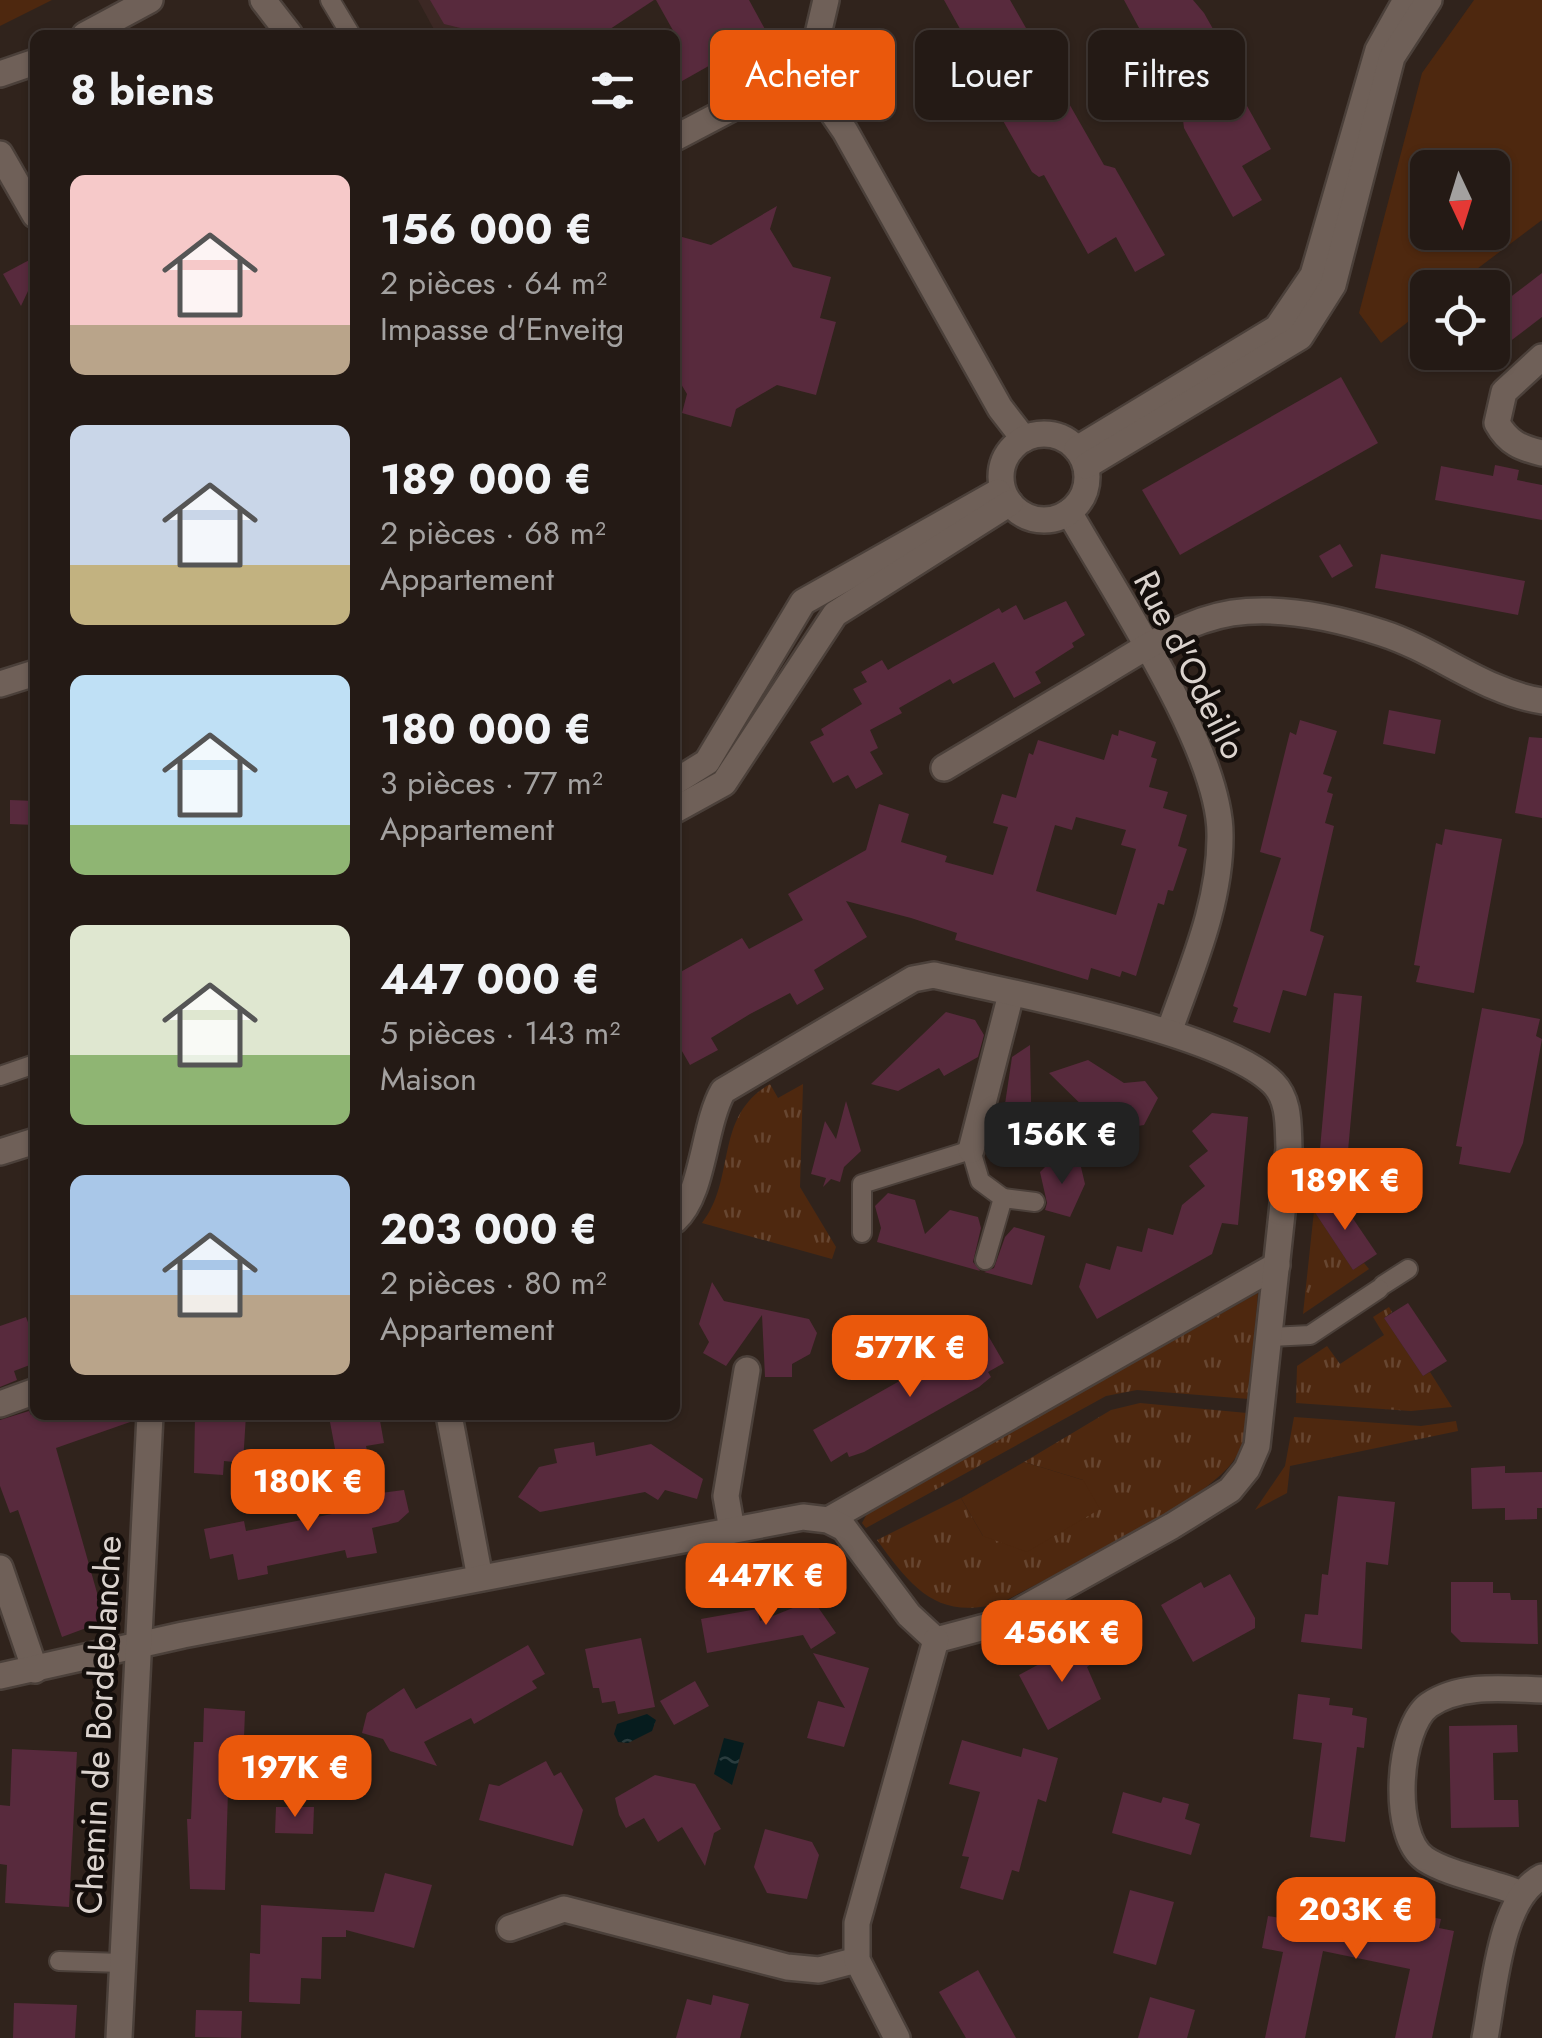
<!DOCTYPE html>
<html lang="fr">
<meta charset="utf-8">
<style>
body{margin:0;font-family:Jost,sans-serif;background:#302722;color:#f1f3f6;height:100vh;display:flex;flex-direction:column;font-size:38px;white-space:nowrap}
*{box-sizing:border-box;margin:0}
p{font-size:32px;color:#a3a1a0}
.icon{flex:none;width:55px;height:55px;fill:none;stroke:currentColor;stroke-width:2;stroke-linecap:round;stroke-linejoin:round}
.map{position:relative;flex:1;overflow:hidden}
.details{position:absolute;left:30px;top:30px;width:650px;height:1390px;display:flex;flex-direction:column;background:#241a15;border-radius:15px;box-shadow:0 2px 8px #0004,0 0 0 2px #413834}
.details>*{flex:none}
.top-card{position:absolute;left:710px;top:30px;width:680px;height:90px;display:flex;gap:20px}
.needle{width:65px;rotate:176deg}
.fabs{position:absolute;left:1410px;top:150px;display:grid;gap:20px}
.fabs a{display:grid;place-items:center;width:100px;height:100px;border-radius:15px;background:#241a15;box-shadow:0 2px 8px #0004,0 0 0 2px #413834;font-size:50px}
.price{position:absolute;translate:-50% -85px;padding:0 22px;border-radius:20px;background:#ea580c;color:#fff;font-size:32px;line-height:65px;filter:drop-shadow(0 2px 5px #0008)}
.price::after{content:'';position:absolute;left:50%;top:60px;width:30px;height:22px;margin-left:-15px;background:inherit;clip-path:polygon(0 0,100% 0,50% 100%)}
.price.current{background:#222;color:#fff}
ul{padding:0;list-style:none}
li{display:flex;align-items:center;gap:30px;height:250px;padding:0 40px}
li span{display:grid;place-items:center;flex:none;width:280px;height:200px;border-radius:15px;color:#555}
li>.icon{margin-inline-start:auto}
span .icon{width:120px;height:120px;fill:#fffc;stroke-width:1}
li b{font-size:42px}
h2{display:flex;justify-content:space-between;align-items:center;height:120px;padding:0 40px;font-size:42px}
.pill{padding:0 35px;border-radius:15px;background:#241a15;box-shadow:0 2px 8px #0004,0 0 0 2px #413834;font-size:35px;line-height:90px}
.pill.current{background:#ea580c;color:#fff}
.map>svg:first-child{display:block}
</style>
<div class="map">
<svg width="1542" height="2038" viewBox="0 0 1542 2038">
<defs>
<pattern id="grass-tufts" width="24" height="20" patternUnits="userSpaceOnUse" patternTransform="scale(2.5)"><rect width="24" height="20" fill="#4e280f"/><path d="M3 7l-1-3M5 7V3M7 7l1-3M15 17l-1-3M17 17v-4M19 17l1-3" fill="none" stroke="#674631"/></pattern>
<pattern id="water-ripples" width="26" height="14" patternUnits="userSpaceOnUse" patternTransform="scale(2.5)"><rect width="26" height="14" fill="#061c1e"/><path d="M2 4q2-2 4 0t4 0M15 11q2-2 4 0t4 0" fill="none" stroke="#2a3c3e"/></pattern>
</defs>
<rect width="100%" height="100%" fill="#30231c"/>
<path fill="#3c2824" d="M418 0H536L533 10 484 35H437Z"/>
<g fill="url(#grass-tufts)">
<path d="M770 1084 778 1098 803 1084 800 1187 836 1247 832 1259 702 1223C737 1178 713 1117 770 1084Z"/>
<path d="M1314 1211 1353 1270 1364 1263 1369 1269 1303 1314Z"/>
<path d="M1258 1293 1249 1399 1137 1390 1106 1396 866 1528 862 1523 868 1512Z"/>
<path d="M1389 1307 1392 1312 1384 1318 1423 1376 1430 1372 1452 1407 1411 1411 1296 1403 1297 1366 1327 1346 1340 1364 1384 1335 1373 1317Z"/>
<path d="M1140 1403 1247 1413C1247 1432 1243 1449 1231 1464 1198 1506 1056 1573 1003 1602 938 1622 912 1588 877 1540L961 1498 983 1536 1083 1480 1024 1462 1111 1410Z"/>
<path d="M1294 1417 1421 1426 1456 1421 1458 1431 1290 1466 1287 1493 1255 1510 1285 1466Z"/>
</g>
<g fill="#4e280f" fill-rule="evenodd">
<path d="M0 0H52L0 26Z"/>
<path d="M1474 0H1542V220L1453 287 1428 288 1427 307 1381 343 1359 313 1422 73ZM1428 168H1492V232H1428Z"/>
<path d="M1024 1462 1083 1480 1100 1509 1027 1552 983 1536 961 1498Z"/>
</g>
<g fill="url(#water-ripples)">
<path d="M647 1714 656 1720 652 1731 628 1743 618 1742 614 1734 617 1724Z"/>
<path d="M724 1738 744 1743 732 1785 714 1774Z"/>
</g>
<g fill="#582a3d" fill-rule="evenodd">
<path d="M430 0H654L601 35H489L444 24Z"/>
<path d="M656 0H749L767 33 675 85V34Z"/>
<path d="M944 0H1010L1104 165 1115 168 1165 255 1135 272 1116 237 1088 254 1044 175 1039 177 1032 172 971 64 961 46 964 36Z"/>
<path d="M1124 0H1193L1204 13 1230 59 1227 70 1271 149 1242 166 1262 200 1233 217 1184 128 1183 120 1187 117Z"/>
<path d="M777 206 770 229 793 267 831 277 820 318 836 322 816 395 777 385 736 409 731 427 682 413 687 394 675 374V235L711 245Z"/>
<path d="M35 257V276L21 306 3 274Z"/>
<path d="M1542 273V317L1492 355V311Z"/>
<path d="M1341 377 1378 443 1180 555 1142 490Z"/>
<path d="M1495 465 1519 470 1517 480 1542 485V520L1435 500 1441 466 1493 476Z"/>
<path d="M1340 544 1353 566 1332 578 1319 556Z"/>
<path d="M1381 554 1525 581 1518 615 1375 588Z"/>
<path d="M1066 601 1085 635 1072 643 1074 647 1035 672 1041 683 1014 698 994 662 953 684 950 679 899 708 902 713 870 730 878 748 870 752 883 774 856 789 848 775 833 783 810 742 824 735 821 729 862 704 853 689 867 682 861 672 882 660 888 670 893 667 999 608 1002 613 1016 605 1024 620Z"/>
<path d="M1389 710 1441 720 1435 754 1383 744Z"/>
<path d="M1300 720 1337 731 1323 774 1332 777 1327 792 1333 794 1325 823 1334 826 1310 931 1324 936 1306 996 1283 990 1270 1033 1233 1022 1238 1008 1233 1006 1281 858 1260 852 1290 732 1296 735Z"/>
<path d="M1119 730 1156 742 1151 757 1157 759 1149 787 1168 792 1163 808 1187 815 1178 846 1187 849 1173 891 1168 890 1164 905 1158 903 1136 976 1122 971 1120 977 1091 968 1088 980 955 940 957 933 911 918 846 901 867 937 814 970 824 989 797 1005 790 993 750 1014 711 1038 718 1050 690 1065 675 1039V975L742 938 749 949 803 920 788 894 866 850 879 804 909 814 901 842 947 856 945 862 993 875 1008 827 993 823 1002 794 1016 798 1029 753 1033 755 1038 740 1104 760 1112 734 1118 736ZM1076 817 1126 830 1121 845 1136 849 1116 915 1036 891 1055 825 1072 830Z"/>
<path d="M1529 737 1542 738V818L1515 813Z"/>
<path d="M10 800 35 801V825L10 824Z"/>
<path d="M1445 829 1502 839 1474 993 1416 982 1420 966 1414 965 1436 843 1442 845Z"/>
<path d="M1334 993 1362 996 1348 1151 1320 1149Z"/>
<path d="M1482 1008 1540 1019 1536 1036 1542 1039 1523 1143 1510 1173 1459 1164 1462 1147 1456 1146Z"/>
<path d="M946 1012 975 1020 984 1035 978 1057 944 1076 939 1068 898 1091 871 1084Z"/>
<path d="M1030 1045 1031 1102 1005 1104 1012 1057Z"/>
<path d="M1088 1060 1124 1083 1145 1081 1158 1098 1144 1125 1094 1133 1096 1119 1049 1073Z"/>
<path d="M846 1101 861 1151 844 1167 840 1182 831 1179 823 1187 826 1178 811 1174 825 1121 836 1139Z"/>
<path d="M1212 1113 1248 1117 1238 1225 1222 1223 1212 1254 1097 1319 1079 1287 1086 1263 1110 1270 1117 1246 1142 1252 1148 1228 1173 1235 1182 1205 1205 1186 1189 1166 1208 1151 1192 1131Z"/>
<path d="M1053 1159 1081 1167 1085 1184 1070 1217 1045 1210 1047 1203 1040 1172Z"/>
<path d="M888 1193 915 1200 925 1234 950 1210 978 1217 981 1228 973 1262 980 1271 877 1242 881 1228 875 1206Z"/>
<path d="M1337 1195 1377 1254 1353 1270 1314 1211Z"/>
<path d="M1014 1227 1045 1236 1032 1285 984 1272 994 1268 1005 1237Z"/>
<path d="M712 1282 724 1301 809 1319 817 1333 810 1354 792 1364V1377H765L762 1315 726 1366 703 1353 709 1342 699 1324Z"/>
<path d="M1408 1303 1447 1361 1423 1376 1384 1318Z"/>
<path d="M26 1317 35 1341V1363L14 1371 17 1380 0 1387V1326Z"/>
<path d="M986 1332 1004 1363 988 1372 991 1377 979 1387 864 1452 849 1457 847 1452 831 1462 813 1430Z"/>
<path d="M29 1411 31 1415H134L133 1421 56 1448 105 1621 62 1637 18 1510 10 1513 0 1486V1420Z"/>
<path d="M195 1415H246L243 1463 224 1461 223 1475 194 1473Z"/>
<path d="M338 1415H379L384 1443 366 1446 375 1483 341 1481 330 1422 339 1421Z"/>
<path d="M594 1442 596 1456 651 1444 703 1479 697 1499 665 1490 658 1500 645 1492 540 1512 518 1497 539 1467 557 1463 554 1449Z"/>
<path d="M1505 1466V1473L1542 1472V1508H1537V1519L1505 1520V1508L1472 1509 1471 1468Z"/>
<path d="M404 1490 409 1512 398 1522 372 1528 377 1553 347 1558 345 1550 267 1566 268 1574 238 1580 233 1554 210 1559 204 1529 244 1521 246 1531 337 1513 334 1499Z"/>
<path d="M1338 1496 1395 1502 1388 1565 1366 1562 1362 1649 1301 1642 1305 1614 1318 1615 1322 1574 1328 1575Z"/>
<path d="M1230 1574 1255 1618V1628L1193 1662 1161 1605 1201 1582 1204 1588Z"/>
<path d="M1451 1582H1493V1593H1510L1511 1600H1537L1538 1644 1461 1642 1451 1632Z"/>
<path d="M813 1600 836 1633 811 1649 803 1635 707 1653 701 1619 757 1609 760 1621Z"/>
<path d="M641 1638 655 1707 618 1714 615 1701 602 1703 599 1688H593L585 1649Z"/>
<path d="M1082 1641 1094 1662 1087 1667 1101 1699 1048 1730 1019 1675Z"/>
<path d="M528 1645 545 1674 532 1681 537 1688 474 1724 471 1718 424 1742 437 1766 390 1751 383 1739 362 1733 367 1713 404 1688 416 1709Z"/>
<path d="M813 1653 869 1668 844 1747 807 1738 818 1701 845 1708Z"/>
<path d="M695 1681 709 1706 674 1725 660 1701Z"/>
<path d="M1298 1694 1330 1698 1329 1705 1353 1708 1352 1715 1367 1718 1364 1748 1357 1747 1345 1842 1310 1837 1322 1743 1293 1739Z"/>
<path d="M204 1708 245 1711 242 1791H228L225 1890 190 1889 187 1819H191L194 1742H203Z"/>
<path d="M1517 1725 1518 1752 1493 1753 1494 1800H1518L1519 1827 1451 1828 1449 1726Z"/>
<path d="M962 1740 1021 1757 1023 1748 1058 1758 1046 1802 1038 1799 1019 1872 1012 1870 1003 1900 960 1888 969 1857 962 1856 980 1792 949 1784Z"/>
<path d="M12 1749 77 1752 69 1907 5 1903 7 1865 0 1864V1805L10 1806Z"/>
<path d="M546 1761 554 1776 561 1772 583 1810 573 1846 479 1820 489 1784 499 1786Z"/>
<path d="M655 1775 695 1784 721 1829 714 1833 705 1866 682 1827 658 1842 644 1818 626 1828 619 1815 615 1798Z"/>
<path d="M1123 1792 1161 1803 1163 1797 1189 1804 1185 1819 1200 1824 1191 1855 1112 1833Z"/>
<path d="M276 1807H314L313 1834 275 1833Z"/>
<path d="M765 1829 812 1842 819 1855 807 1899 767 1893 754 1867Z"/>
<path d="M385 1873 432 1885 414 1948 346 1930V1937H322L321 1979 301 1978 300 2004 249 2002 250 1953 260 1954 261 1905 374 1912Z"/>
<path d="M1130 1890 1174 1902 1156 1965 1113 1953Z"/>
<path d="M1311 1900 1379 1915 1409 1918 1410 1913 1441 1919 1439 1928 1454 1931 1432 2038H1395L1410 1969 1323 1951 1305 2038H1265L1283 1952 1262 1948 1268 1916 1287 1919 1289 1910 1308 1915Z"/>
<path d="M978 1970 1016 2038H966L939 1992Z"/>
<path d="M713 1995 749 2004 740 2038H676L687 1999 711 2005Z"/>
<path d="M1150 1997 1195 2010 1187 2038H1138Z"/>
<path d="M14 2003 77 2005 75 2038H13Z"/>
<path d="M196 2010 242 2011 241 2038 195 2037Z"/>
</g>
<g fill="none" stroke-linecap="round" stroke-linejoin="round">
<g stroke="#4b403a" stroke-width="22">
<g id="service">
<path d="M330 0 351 35"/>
<path d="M0 1076 35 1064"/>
<path d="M1003 1198 1035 1202"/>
<path d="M862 1233V1184L971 1150 980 1181 1003 1198 985 1260"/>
<path d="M1383 1285 1408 1269"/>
<path d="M1271 1337 1310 1335 1379 1289"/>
<path d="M59 1961 122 1963"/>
</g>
</g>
<g stroke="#4b403a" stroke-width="30">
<g id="minor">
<path d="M263 0 290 35"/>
<path d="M85 35 150 0"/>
<path d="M0 74 35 62"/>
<path d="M808 77 826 0"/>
<path d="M675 138 736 106 808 77 845 131 1000 408 1024 439"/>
<path d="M0 154 35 215"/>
<path d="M1542 357 1504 392 1497 423C1508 443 1521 448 1542 453"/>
<path d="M1069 512C1113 590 1220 749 1220 834 1221 903 1191 969 1169 1032"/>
<path d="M0 684 35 673"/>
<path d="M944 768C994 738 1045 708 1095 678 1137 653 1182 621 1232 613 1280 606 1336 618 1382 633 1438 651 1484 692 1542 701"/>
<path d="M971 1150 1011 994"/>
<path d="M0 1404 33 1392"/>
<path d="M449 1415 480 1578"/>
<path d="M828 1520 1277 1265"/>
<path d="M732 1530 726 1496 747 1370"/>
<path d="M0 1568 35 1670"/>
<path d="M0 1676 183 1635 803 1517 828 1520 844 1528 909 1615 936 1640 996 1624 1172 1526 1230 1490 1247 1469 1257 1446 1289 1148C1288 1126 1290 1100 1273 1083 1221 1031 1012 994 934 975L913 979 723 1091C703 1126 704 1194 675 1220"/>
<path d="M1519 1893C1492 1882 1447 1874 1425 1859 1390 1835 1398 1727 1429 1705 1461 1683 1506 1689 1542 1690"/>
<path d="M510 1928 564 1909 787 1967 819 1970 857 1960"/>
<path d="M119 2038 150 1415"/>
<path d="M897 2038 857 1960V1923L936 1640"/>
<path d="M1485 2038C1494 1994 1499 1898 1542 1877"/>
</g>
</g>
<g stroke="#4b403a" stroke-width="30">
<g id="tertiary">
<circle cx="1044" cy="477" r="43"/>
<path d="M1077 449 1277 328 1313 275 1378 50 1406 0"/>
<path d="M1086 466 1300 337 1333 285 1392 57 1429 0"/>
<path d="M675 782 707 762 803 602 998 492"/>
<path d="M675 810 724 783 835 614 1010 503"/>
<path d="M0 1152 35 1141"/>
</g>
</g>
<use href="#service" stroke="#6f6058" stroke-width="18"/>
<use href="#minor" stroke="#6f6058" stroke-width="25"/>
<use href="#tertiary" stroke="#6f6058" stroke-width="25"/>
</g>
<g text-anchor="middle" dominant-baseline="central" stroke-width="9" stroke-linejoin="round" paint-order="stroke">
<g font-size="35" fill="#dbd3ce" stroke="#140e0b">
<text transform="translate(1190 665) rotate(63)">Rue d'Odeillo</text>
<text transform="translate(99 1725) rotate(-87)">Chemin de Bordeblanche</text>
</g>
</g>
</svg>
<div class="fabs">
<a><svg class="needle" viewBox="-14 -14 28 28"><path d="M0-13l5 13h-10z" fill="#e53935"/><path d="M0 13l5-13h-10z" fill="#a3a1a0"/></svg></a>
<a><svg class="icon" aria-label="locate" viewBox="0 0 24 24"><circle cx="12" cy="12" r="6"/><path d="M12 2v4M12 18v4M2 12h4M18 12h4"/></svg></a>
</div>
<b class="price current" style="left:1062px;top:1187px">156K €</b>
<b class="price" style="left:1345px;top:1233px">189K €</b>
<b class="price" style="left:910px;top:1400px">577K €</b>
<b class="price" style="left:308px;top:1534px">180K €</b>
<b class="price" style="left:766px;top:1628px">447K €</b>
<b class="price" style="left:1062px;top:1685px">456K €</b>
<b class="price" style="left:295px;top:1820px">197K €</b>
<b class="price" style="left:1356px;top:1962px">203K €</b>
<div class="top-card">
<a class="pill current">Acheter</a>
<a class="pill">Louer</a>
<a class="pill">Filtres</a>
</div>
<section class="details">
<h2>8 biens<svg class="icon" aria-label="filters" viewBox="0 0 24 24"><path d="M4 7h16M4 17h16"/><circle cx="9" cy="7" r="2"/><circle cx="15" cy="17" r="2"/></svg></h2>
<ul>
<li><span style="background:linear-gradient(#f6c9c9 75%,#b9a48a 0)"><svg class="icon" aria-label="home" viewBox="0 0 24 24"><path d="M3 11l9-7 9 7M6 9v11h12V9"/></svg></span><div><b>156 000 €</b><p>2 pièces · 64 m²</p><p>Impasse d'Enveitg</p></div></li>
<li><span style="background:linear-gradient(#c9d6e8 70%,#c2b280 0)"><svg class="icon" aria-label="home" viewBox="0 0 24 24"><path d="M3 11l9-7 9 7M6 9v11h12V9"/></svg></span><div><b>189 000 €</b><p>2 pièces · 68 m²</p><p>Appartement</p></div></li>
<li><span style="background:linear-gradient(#bfe0f5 75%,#8fb573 0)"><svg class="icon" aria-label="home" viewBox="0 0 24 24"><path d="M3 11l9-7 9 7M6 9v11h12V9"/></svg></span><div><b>180 000 €</b><p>3 pièces · 77 m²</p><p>Appartement</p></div></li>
<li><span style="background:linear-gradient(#dfe7d0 65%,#8fb573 0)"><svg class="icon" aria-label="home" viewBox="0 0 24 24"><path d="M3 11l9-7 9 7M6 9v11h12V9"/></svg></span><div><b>447 000 €</b><p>5 pièces · 143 m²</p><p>Maison</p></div></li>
<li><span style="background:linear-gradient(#a9c7e8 60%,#b9a48a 0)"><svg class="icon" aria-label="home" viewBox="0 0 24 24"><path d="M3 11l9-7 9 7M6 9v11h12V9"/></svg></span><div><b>203 000 €</b><p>2 pièces · 80 m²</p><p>Appartement</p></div></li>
</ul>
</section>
</div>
